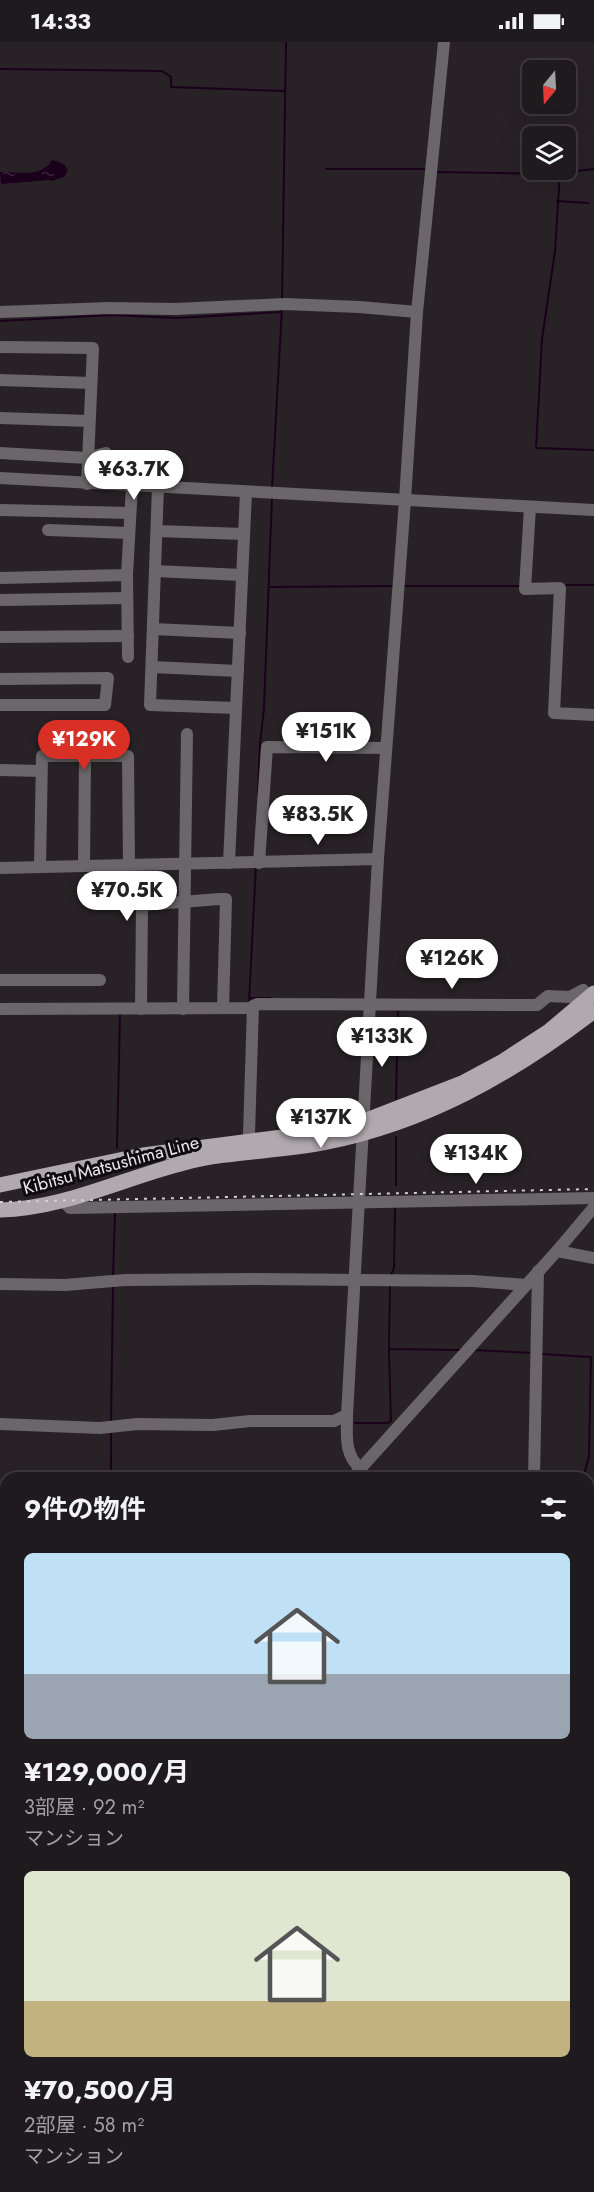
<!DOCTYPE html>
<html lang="ja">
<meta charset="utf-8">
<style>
body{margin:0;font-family:Jost,"Noto Sans JP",sans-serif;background:#2b272a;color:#f1f3f6;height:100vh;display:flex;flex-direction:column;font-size:22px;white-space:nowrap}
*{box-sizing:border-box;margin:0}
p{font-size:20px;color:#a1a1a4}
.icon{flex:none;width:33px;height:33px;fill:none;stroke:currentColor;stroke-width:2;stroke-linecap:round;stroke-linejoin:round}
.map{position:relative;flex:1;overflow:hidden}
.side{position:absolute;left:0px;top:1430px;width:594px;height:722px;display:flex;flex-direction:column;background:#1e1a1d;border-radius:18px 18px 0 0;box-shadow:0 6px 24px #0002,0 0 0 2px #3c383b}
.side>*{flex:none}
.needle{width:39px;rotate:198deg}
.tools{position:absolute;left:522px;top:18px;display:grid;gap:12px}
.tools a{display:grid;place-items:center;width:54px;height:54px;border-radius:9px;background:#1e1a1d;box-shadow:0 6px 24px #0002,0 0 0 2px #3c383b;font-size:30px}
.price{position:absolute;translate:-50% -51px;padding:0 14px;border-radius:21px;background:#fff;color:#222;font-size:20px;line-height:39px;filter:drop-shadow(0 2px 3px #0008)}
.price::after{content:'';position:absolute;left:50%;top:36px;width:18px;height:14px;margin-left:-9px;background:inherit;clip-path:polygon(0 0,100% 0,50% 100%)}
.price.active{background:#d93025;color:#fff}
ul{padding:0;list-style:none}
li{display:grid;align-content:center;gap:12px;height:318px;padding:0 24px}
li span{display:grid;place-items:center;height:186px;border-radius:9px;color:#555}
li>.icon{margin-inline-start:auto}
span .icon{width:108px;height:108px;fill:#fffc;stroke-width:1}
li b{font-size:26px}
h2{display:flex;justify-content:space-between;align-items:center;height:72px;padding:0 24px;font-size:26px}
.status{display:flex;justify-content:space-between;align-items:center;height:42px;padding:0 30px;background:#1e1a1d;direction:ltr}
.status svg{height:16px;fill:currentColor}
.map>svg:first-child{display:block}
</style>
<div class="status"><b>14:33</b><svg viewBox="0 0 49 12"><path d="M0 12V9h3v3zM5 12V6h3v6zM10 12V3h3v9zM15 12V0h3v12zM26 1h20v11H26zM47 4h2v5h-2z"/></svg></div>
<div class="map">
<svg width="594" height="2150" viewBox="0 0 594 2150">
<defs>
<pattern id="forest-firs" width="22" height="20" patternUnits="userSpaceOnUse" patternTransform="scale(1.5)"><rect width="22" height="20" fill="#664165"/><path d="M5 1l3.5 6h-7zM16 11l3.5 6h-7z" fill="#7c5c7b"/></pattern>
<pattern id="water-ripples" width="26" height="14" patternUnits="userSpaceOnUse" patternTransform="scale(1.5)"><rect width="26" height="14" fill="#1a001a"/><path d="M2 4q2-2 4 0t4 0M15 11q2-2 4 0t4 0" fill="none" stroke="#3b253b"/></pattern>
</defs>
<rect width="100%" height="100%" fill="#282227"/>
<g fill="url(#forest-firs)">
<path d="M588 1900 594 1902V2002L588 1987Z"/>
<path d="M470 2145H533L541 2150H467Z"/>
</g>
<path fill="url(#water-ripples)" d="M52 118 63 121 68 128 64 135 52 139 50 138 1 142 0 130C18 130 42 136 52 118Z"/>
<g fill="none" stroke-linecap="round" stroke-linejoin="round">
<g stroke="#1a001a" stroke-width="2">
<path d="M0 27 162 29 171 35V45L285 49"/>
<path d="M326 127H425"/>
<path d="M437 130 549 132 594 127"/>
<path d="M560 130 555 209 542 297 536 406 594 408"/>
<path d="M557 159 588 161"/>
<path d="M282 257 286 0"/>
<path d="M0 279 111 273 178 276 282 270"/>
<path d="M272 446 282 266"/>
<path d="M563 543H594"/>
<path d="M404 544H521"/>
<path d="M269 545 393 544"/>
<path d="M258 751 260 701 264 666 272 455"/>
<path d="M250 956H270"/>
<path d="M249 960 256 823"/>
<path d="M396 1057 398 966"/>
<path d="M396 1095V1143"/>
<path d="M117 1106 120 971"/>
<path d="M391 1233 394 1226 395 1165"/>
<path d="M113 1234 115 1171"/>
<path d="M390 1242 389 1307 461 1308"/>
<path d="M473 1308 533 1311"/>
<path d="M542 1312 591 1315 589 1415 583 1436"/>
<path d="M111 1380 113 1244"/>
<path d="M355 1381H387L391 1379 389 1308"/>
<path d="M111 1436V1390"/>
<path d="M588 1720 594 1721"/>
<path d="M0 1811 6 1812"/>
<path d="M237 2145V2150"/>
</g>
<g stroke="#6a6669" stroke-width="12">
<path d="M0 270 109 266 175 267 285 262 359 265 417 270"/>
<path d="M0 305 93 306 87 442"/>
<path d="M0 338 91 341"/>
<path d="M0 376 89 379"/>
<path d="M0 411 87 416 106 411"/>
<path d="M0 436 594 468"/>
<path d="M158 445 150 663 236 666"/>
<path d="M530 465 525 547 560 546 554 671 594 673"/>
<path d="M0 468 130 471"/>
<path d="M48 488 129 491"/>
<path d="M157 489 244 492"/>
<path d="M155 529 242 533"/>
<path d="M0 536 127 533"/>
<path d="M0 558 127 556"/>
<path d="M153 587 240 591"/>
<path d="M0 595 128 594"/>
<path d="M128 615 127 533 132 444"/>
<path d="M152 625 238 629"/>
<path d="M0 637 108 636 105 663H0"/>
<path d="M0 728 41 729"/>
<path d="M229 821 246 450"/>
<path d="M259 821 267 705 386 706"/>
<path d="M84 824 85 714"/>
<path d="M40 825 42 714H128L129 824"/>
<path d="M0 826 378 817"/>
<path d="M0 938H100"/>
<path d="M0 967 249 966 257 962 537 963 548 954 570 955 583 948 594 960"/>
<path d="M141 967 142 863 220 857H226L223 966"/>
<path d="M183 967 187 692"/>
<path d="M249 1092 253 964"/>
<path d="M62 1158 70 1166 594 1156"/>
<path d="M557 1209 594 1216"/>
<path d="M0 1242 65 1243 125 1238 257 1237 473 1239 526 1243"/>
<path d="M0 1382 100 1386 137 1382 213 1383 250 1379H334L347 1373"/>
<path d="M360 1426C344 1412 347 1394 347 1373L378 817 405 458 417 270 444 0"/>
<path d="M352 1436 557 1209 594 1165"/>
<path d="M534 1436 538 1229"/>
<path d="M0 1663H6"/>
<path d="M588 1774 594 1778"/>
<path d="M0 1823 6 1822"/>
<path d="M0 2013 6 2015"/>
<path d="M143 2145 148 2150"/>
<path d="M395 2145V2150"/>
</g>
<g stroke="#b0a9af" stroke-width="15">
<path d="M0 1143 143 1113 321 1090 364 1079 462 1041 503 1019 549 989 594 951"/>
<path d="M0 1168C63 1167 124 1136 184 1121 229 1109 278 1110 323 1101 426 1081 512 1032 594 969"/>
</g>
<path stroke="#d2ced1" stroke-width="2" stroke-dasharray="3 6" stroke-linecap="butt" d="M0 1160 594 1147"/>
</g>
<g text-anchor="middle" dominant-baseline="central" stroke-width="6" stroke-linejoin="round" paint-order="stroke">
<g font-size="18" fill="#ece8eb" stroke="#0f0c0f">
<text transform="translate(111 1123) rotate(-15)">Kibitsu Matsushima Line</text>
</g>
</g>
</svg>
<div class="tools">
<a><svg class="needle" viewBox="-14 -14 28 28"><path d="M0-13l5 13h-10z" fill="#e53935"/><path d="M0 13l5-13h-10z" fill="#a1a1a4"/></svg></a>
<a><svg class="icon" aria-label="layers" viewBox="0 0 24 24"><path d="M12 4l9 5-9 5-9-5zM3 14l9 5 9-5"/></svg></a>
</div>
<b class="price" style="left:134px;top:459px">¥63.7K</b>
<b class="price" style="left:326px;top:721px">¥151K</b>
<b class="price active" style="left:84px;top:729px">¥129K</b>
<b class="price" style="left:318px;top:804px">¥83.5K</b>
<b class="price" style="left:127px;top:880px">¥70.5K</b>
<b class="price" style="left:452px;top:948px">¥126K</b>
<b class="price" style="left:382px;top:1026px">¥133K</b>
<b class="price" style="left:321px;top:1107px">¥137K</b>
<b class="price" style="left:476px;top:1143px">¥134K</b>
<section class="side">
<h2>9件の物件<svg class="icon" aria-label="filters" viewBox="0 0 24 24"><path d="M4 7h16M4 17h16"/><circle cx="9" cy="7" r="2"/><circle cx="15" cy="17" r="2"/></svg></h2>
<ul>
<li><span style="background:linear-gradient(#bfe0f5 65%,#9aa5b1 0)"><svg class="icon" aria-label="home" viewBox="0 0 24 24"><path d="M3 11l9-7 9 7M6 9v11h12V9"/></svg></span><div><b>¥129,000/月</b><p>3部屋 · 92 m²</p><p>マンション</p></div></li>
<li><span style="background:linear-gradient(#dfe7d0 70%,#c2b280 0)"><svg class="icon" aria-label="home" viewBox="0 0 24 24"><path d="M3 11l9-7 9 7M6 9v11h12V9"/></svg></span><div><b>¥70,500/月</b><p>2部屋 · 58 m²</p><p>マンション</p></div></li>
</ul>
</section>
</div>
